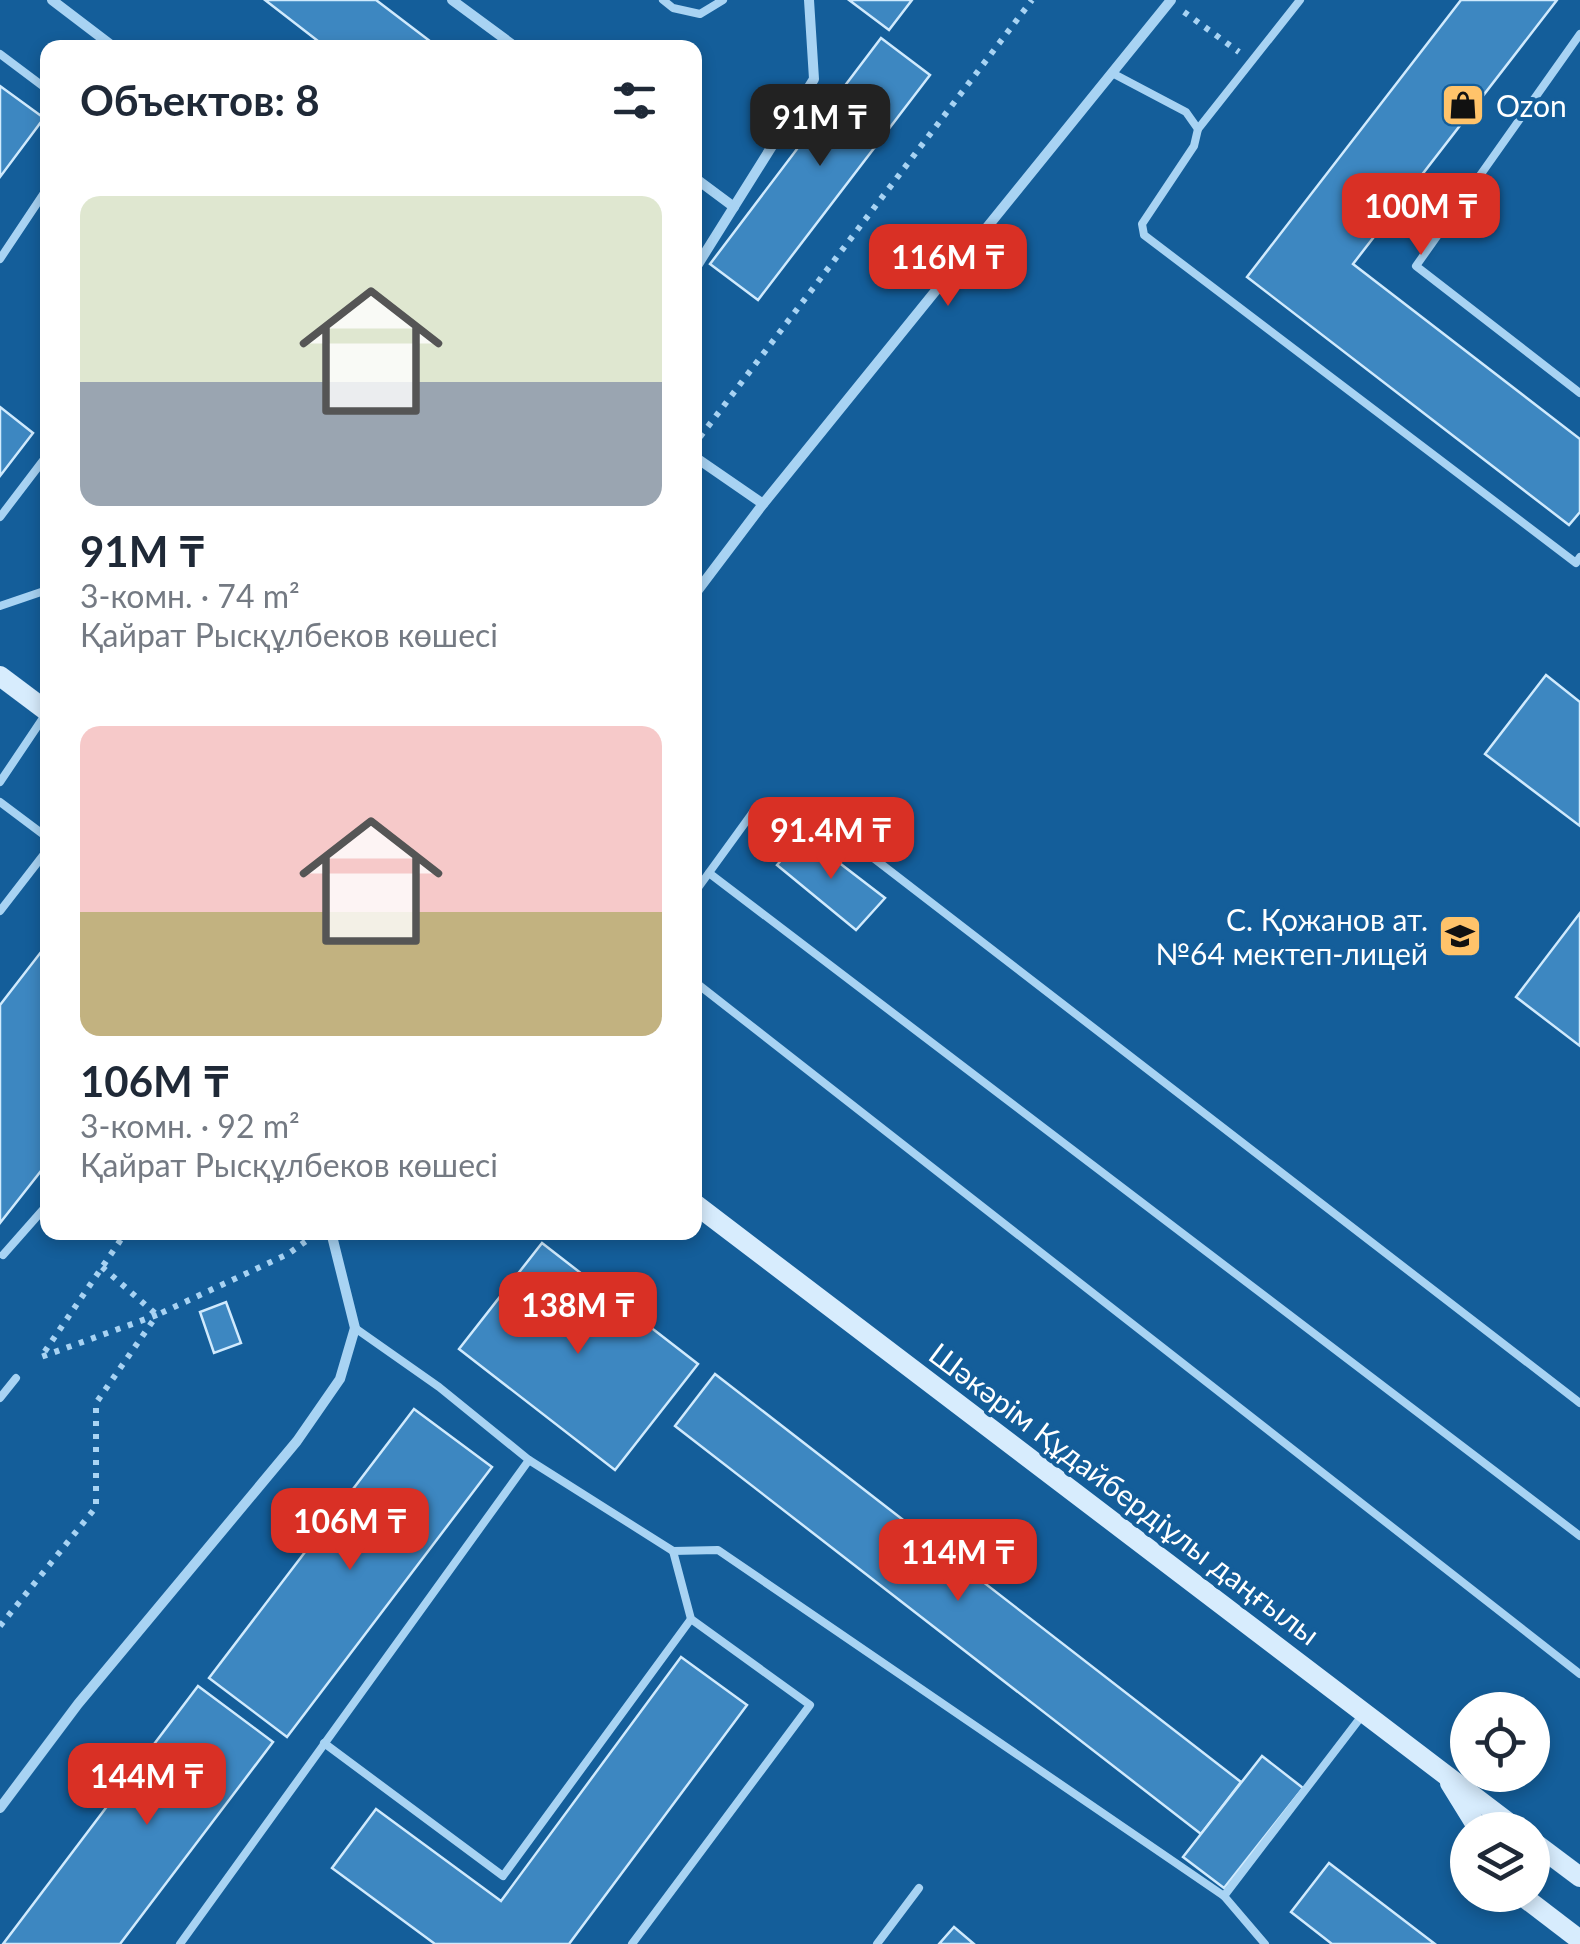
<!DOCTYPE html>
<html lang="ru">
<meta charset="utf-8">
<style>
body{margin:0;font-family:Lato,sans-serif;background:#f2f2f3;color:#1f2937;height:100vh;display:flex;flex-direction:column;font-size:38px;white-space:nowrap}
*{box-sizing:border-box;margin:0}
p{font-size:32px;color:#747a83}
.icon{flex:none;width:55px;height:55px;fill:none;stroke:currentColor;stroke-width:2;stroke-linecap:round;stroke-linejoin:round}
.map{position:relative;flex:1;overflow:hidden}
.panel{position:absolute;left:40px;top:40px;width:662px;height:1200px;display:flex;flex-direction:column;background:#fff;border-radius:20px;box-shadow:0 5px 15px #0003}
.panel>*{flex:none}
.fabs{position:absolute;left:1450px;top:1692px;display:grid;gap:20px}
.fabs a{display:grid;place-items:center;width:100px;height:100px;border-radius:50%;background:#fff;box-shadow:0 5px 15px #0003;font-size:50px}
.price{position:absolute;translate:-50% -85px;padding:0 22px;border-radius:20px;background:#d93025;color:#fff;font-size:32px;line-height:65px;filter:drop-shadow(0 2px 5px #0008)}
.price::after{content:'';position:absolute;left:50%;top:60px;width:30px;height:22px;margin-left:-15px;background:inherit;clip-path:polygon(0 0,100% 0,50% 100%)}
.price.on{background:#222;color:#fff}
ul{padding:0;list-style:none}
li{display:grid;align-content:center;gap:20px;height:530px;padding:0 40px}
li span{display:grid;place-items:center;height:310px;border-radius:20px;color:#555}
li>.icon{margin-inline-start:auto}
span .icon{width:180px;height:180px;fill:#fffc;stroke-width:1}
li b{font-size:42px}
h2{display:flex;justify-content:space-between;align-items:center;height:120px;padding:0 40px;font-size:42px}
.map>svg:first-child{display:block}
</style>
<div class="map">
<svg width="1580" height="1944" viewBox="0 0 1580 1944">
<rect width="100%" height="100%" fill="#145e9a"/>
<g fill="#3d87c1" stroke="#d0eafd" stroke-width="2.5">
<path d="M265 0H376L439 48H327Z"/>
<path d="M849 0H912L889 30Z"/>
<path d="M1461 0H1557L1353 264 1580 439V512L1569 525 1247 277Z"/>
<path d="M881 38 930 75 758 300 710 264Z"/>
<path d="M0 86 44 118 0 177Z"/>
<path d="M0 407 33 433 0 476Z"/>
<path d="M1546 675 1580 702V826L1485 754Z"/>
<path d="M803 835 885 898 856 930 777 865Z"/>
<path d="M1580 913V1046L1516 997Z"/>
<path d="M41 952 48 956V1162L0 1223V1005Z"/>
<path d="M542 1243 698 1364 615 1470 459 1349Z"/>
<path d="M226 1302 241 1343 214 1353 200 1312Z"/>
<path d="M715 1374 1241 1782 1201 1834 675 1426Z"/>
<path d="M414 1409 492 1467 287 1737 209 1678Z"/>
<path d="M681 1657 747 1705 569 1944H435L332 1868 376 1809 501 1901Z"/>
<path d="M198 1686 273 1742 120 1944H3Z"/>
<path d="M1262 1756 1303 1788 1224 1888 1183 1857Z"/>
<path d="M1329 1863 1435 1944H1332L1291 1912Z"/>
<path d="M954 1927 974 1944H939Z"/>
</g>
<g fill="none" stroke-linecap="round" stroke-linejoin="round">
<g stroke="#a8d3f3" stroke-width="6" stroke-dasharray="5 8" stroke-linecap="butt">
<path d="M1184 12 1239 52"/>
<path d="M48 400 42 409 48 414"/>
<path d="M700 437 1032 0"/>
<path d="M102 1267 157 1315 288 1254 313 1236"/>
<path d="M0 1626 96 1507V1403L157 1315 41 1357 126 1232"/>
</g>
<g stroke="#a8d3f3" stroke-width="8">
<path d="M663 0 673 8 700 14 723 0"/>
<path d="M1580 34 1416 266 1580 393"/>
<path d="M0 54 48 90"/>
<path d="M1114 74 1186 112 1198 129 1194 146 1142 224 1144 235 1576 563 1580 557"/>
<path d="M1198 129 1300 0"/>
<path d="M0 259 48 187"/>
<path d="M0 517 48 454"/>
<path d="M0 606 44 591 48 594"/>
<path d="M0 782 45 715"/>
<path d="M0 802 48 838"/>
<path d="M709 873 1580 1536"/>
<path d="M695 892 753 812 828 823 1580 1403"/>
<path d="M0 911 48 849"/>
<path d="M695 982 1580 1674"/>
<path d="M3 1255 48 1204"/>
<path d="M355 1328 439 1387 529 1460 673 1551 718 1550 1224 1896 1265 1944"/>
<path d="M0 1398 16 1378"/>
<path d="M324 1743 503 1876 691 1619"/>
<path d="M1224 1896 1364 1713"/>
<path d="M180 1944 529 1460"/>
<path d="M632 1944 810 1705 691 1619 673 1551"/>
<path d="M877 1944 919 1888"/>
</g>
<g stroke="#a8d3f3" stroke-width="10">
<path d="M52 0 115 48"/>
<path d="M452 0 517 48"/>
<path d="M695 178 734 207"/>
<path d="M695 269 814 79 809 0"/>
<path d="M695 457 763 504"/>
<path d="M695 594 763 504 1171 0"/>
<path d="M0 1808 78 1704 297 1441 340 1379 355 1328 331 1232"/>
</g>
<g stroke="#d7ecfd" stroke-width="20">
<path d="M0 676 48 712"/>
<path d="M695 1204 1518 1830"/>
<path d="M1450 1783 1479 1830"/>
<path d="M1532 1841 1580 1877"/>
<path d="M1521 1895 1580 1940"/>
</g>
</g>
<defs>
<g id="shop-square" transform="scale(2.25)"><rect x="-9" y="-9" width="18" height="18" rx="4" fill="#ffc36a" stroke="#145e9a"/><path d="M-5-2.5h2.3a2.7 3.5 0 0 1 5.4 0H5L5.5 6h-11ZM-1.5-2.5h3a1.5 2.3 0 0 0-3 0Z" fill="#111"/></g>
<g id="school-square" transform="scale(2.25)"><rect x="-9" y="-9" width="18" height="18" rx="4" fill="#ffc36a" stroke="#145e9a"/><path d="M0-5L7-2L0 1L-7-2ZM-4 1L0 2.5L4 1V4Q0 6-4 4Z" fill="#111"/></g>
</defs>
<g fill-rule="evenodd">
<use href="#shop-square" x="1463" y="105"/>
<use href="#school-square" x="1460" y="936"/>
</g>
<g text-anchor="middle" dominant-baseline="central" stroke-width="8" stroke-linejoin="round" paint-order="stroke">
<g font-size="30" fill="#fff" stroke="#145e9a" text-anchor="start">
<text x="1496" y="105">Ozon</text>
<text x="1428" y="919" text-anchor="end">С. Қожанов ат.<tspan x="1428" dy="34">№64 мектеп-лицей</tspan></text>
</g>
<g font-size="30" fill="#fff" stroke="#145e9a">
<text transform="translate(1125 1493) rotate(37)">Шәкәрім Құдайбердіұлы даңғылы</text>
</g>
</g>
</svg>
<div class="fabs">
<a><svg class="icon" aria-label="locate" viewBox="0 0 24 24"><circle cx="12" cy="12" r="6"/><path d="M12 2v4M12 18v4M2 12h4M18 12h4"/></svg></a>
<a><svg class="icon" aria-label="layers" viewBox="0 0 24 24"><path d="M12 4l9 5-9 5-9-5zM3 14l9 5 9-5"/></svg></a>
</div>
<b class="price on" style="left:820px;top:169px">91M ₸</b>
<b class="price" style="left:1421px;top:258px">100M ₸</b>
<b class="price" style="left:948px;top:309px">116M ₸</b>
<b class="price" style="left:831px;top:882px">91.4M ₸</b>
<b class="price" style="left:578px;top:1357px">138M ₸</b>
<b class="price" style="left:350px;top:1573px">106M ₸</b>
<b class="price" style="left:958px;top:1604px">114M ₸</b>
<b class="price" style="left:147px;top:1828px">144M ₸</b>
<section class="panel">
<h2>Объектов: 8<svg class="icon" aria-label="filters" viewBox="0 0 24 24"><path d="M4 7h16M4 17h16"/><circle cx="9" cy="7" r="2"/><circle cx="15" cy="17" r="2"/></svg></h2>
<ul>
<li><span style="background:linear-gradient(#dfe7d0 60%,#9aa5b1 0)"><svg class="icon" aria-label="home" viewBox="0 0 24 24"><path d="M3 11l9-7 9 7M6 9v11h12V9"/></svg></span><div><b>91M ₸</b><p>3-комн. · 74 m²</p><p>Қайрат Рысқұлбеков көшесі</p></div></li>
<li><span style="background:linear-gradient(#f6c9c9 60%,#c2b280 0)"><svg class="icon" aria-label="home" viewBox="0 0 24 24"><path d="M3 11l9-7 9 7M6 9v11h12V9"/></svg></span><div><b>106M ₸</b><p>3-комн. · 92 m²</p><p>Қайрат Рысқұлбеков көшесі</p></div></li>
</ul>
</section>
</div>
